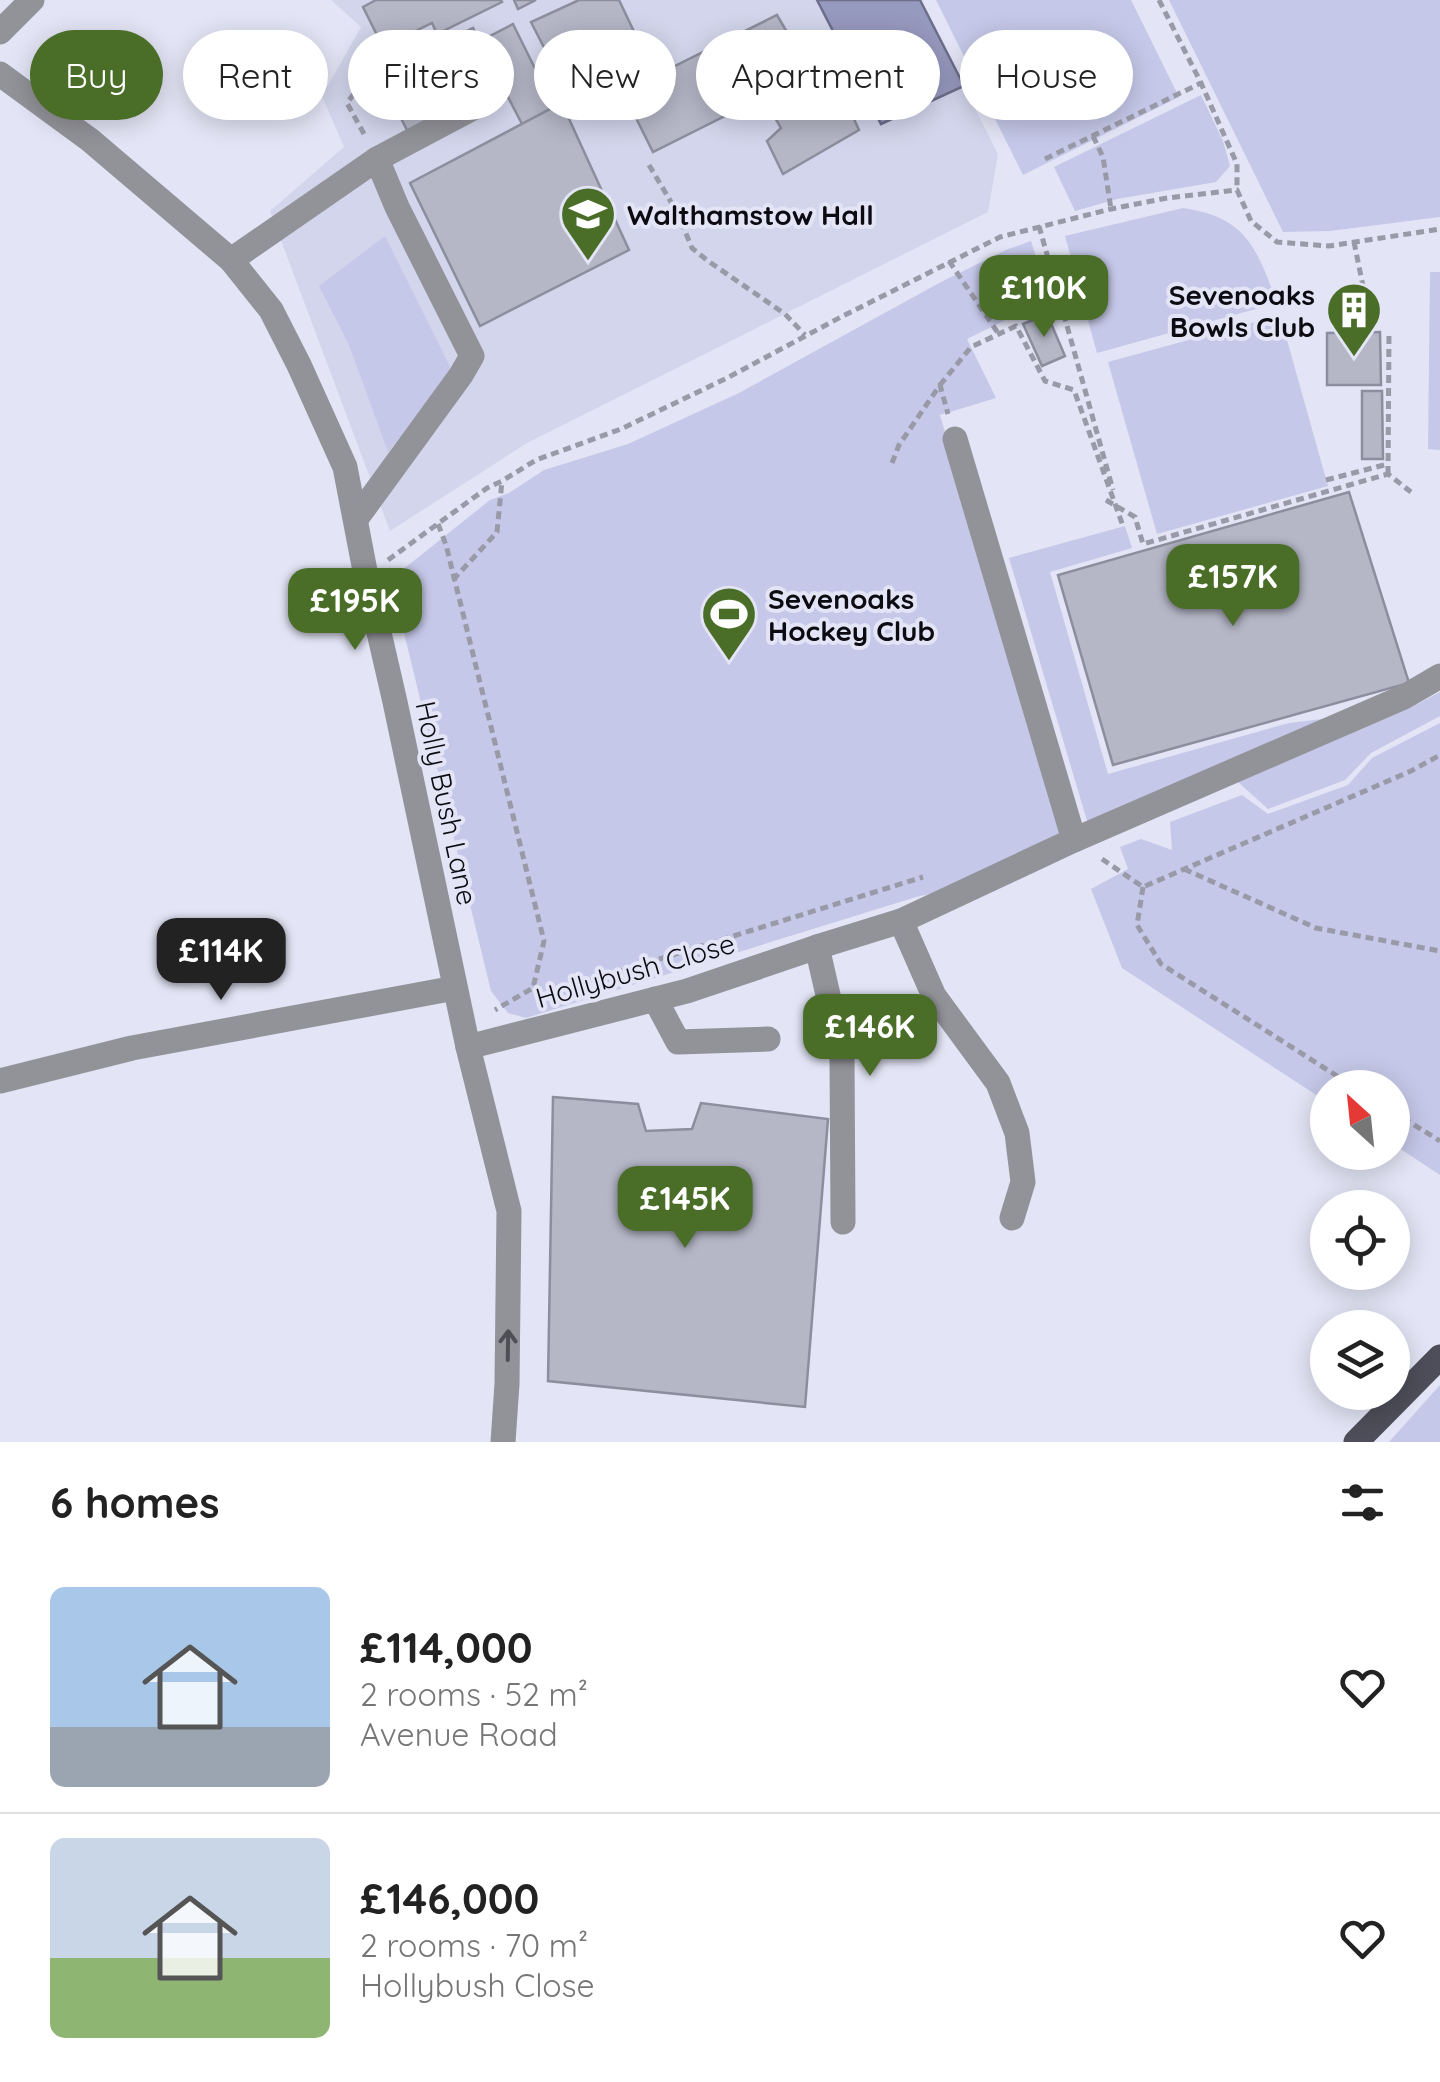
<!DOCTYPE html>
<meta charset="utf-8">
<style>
body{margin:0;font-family:Quicksand,sans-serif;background:#f2f2f2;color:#222;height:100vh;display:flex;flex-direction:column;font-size:38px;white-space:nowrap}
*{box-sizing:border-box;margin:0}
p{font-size:32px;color:#767676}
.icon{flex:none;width:55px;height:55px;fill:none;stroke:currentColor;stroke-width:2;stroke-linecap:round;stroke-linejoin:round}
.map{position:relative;height:1442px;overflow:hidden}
.panel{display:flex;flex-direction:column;background:#fff;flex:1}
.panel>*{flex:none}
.guide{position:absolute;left:30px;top:30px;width:1380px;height:90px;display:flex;gap:20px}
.needle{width:65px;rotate:333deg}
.fabs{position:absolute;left:1310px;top:1070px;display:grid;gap:20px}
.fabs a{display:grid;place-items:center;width:100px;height:100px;border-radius:50%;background:#fff;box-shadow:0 5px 25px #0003;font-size:50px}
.price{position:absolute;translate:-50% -85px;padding:0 22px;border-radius:20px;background:#4a6e28;color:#fff;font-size:32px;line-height:65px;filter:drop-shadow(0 2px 5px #0008)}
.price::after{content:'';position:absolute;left:50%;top:60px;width:30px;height:22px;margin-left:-15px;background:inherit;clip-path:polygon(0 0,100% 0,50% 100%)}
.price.selected{background:#222;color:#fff}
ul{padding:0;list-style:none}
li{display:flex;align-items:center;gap:30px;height:250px;padding:0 50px}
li+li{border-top:2px solid #e0e0e0}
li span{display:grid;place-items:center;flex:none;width:280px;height:200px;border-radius:15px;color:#555}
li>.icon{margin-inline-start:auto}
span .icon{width:120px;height:120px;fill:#fffc;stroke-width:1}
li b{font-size:42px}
h2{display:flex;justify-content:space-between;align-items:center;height:120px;padding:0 50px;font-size:42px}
.pill{padding:0 35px;border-radius:45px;background:#fff;box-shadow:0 5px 25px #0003;font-size:35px;line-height:90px}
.pill.selected{background:#4a6e28;color:#fff}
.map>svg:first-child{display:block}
</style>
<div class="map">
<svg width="1440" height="1442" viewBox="0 0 1440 1442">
<rect width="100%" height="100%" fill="#e3e4f5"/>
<path fill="#d3d5ec" d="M331 0H920L998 154 988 212 527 443 390 531 270 211 344 147 322 96 361 27Z"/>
<g fill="#c5c8e8">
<path d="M936 0H1131L1179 97 1023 175Z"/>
<path d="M1169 0H1440V217L1330 231 1283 232Z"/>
<path d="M1201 95 1223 141 1230 166 1216 182 1117 199 1075 211 1054 167Z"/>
<path d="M1183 208C1247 217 1257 249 1277 303L1097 353 1065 236Z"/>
<path d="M385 236 452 371 388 452 349 345 319 286Z"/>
<path d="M1031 241 1050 298 967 339 996 398 940 415 1064 838 966 886 916 897 526 1018 508 1013 491 991 391 579 490 500 509 493 544 470 628 444 739 393 941 282 1006 250Z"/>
<path d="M1430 272H1440V450L1428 449Z"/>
<path d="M1280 315 1328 486 1157 534 1108 362Z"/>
<path d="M1125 526 1132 548 1050 572 1108 774 1289 723 1339 717 1088 824 1009 558Z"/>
<path d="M1440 692V716L1371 753 1345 780 1268 809 1238 782 1410 708Z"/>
<path d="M1440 723V1175L1393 1144 1392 1088H1328L1327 1102 1122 968 1091 889 1128 869 1120 847 1141 839 1172 850 1170 822 1242 795 1268 814 1348 785 1372 758Z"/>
<path d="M1440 1385V1442H1389Z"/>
</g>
<path fill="#979abf" stroke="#6d6f8b" stroke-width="2.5" d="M817 0H920L964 86 881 124Z"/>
<g fill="#b5b6c6" stroke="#8d8e9d" stroke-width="2.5">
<path d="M376 0H501L502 2 437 34 432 23 383 47 363 7Z"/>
<path d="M514 0H536L518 9Z"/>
<path d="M579 0H619L655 76 623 92 599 48 554 67 531 22Z"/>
<path d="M777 15 828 103 844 97 859 130 783 174 767 141 781 128 763 97 653 152 623 92Z"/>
<path d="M513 24 554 107 522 124 496 74 432 106 439 119 409 134 382 81 414 64 426 88 451 76 444 62 451 59 443 43 473 28 480 41Z"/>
<path d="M554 107 564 108 629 250 480 326 410 183Z"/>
<path d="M1047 314 1065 356 1042 366 1023 324Z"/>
<path d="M1380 332 1381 385H1327V333Z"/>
<path d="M1362 391H1382L1383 459H1362Z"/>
<path d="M1349 492 1409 683 1113 765 1058 575Z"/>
<path d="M553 1097 638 1104 646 1131 692 1129 701 1103 828 1119 805 1407 548 1381Z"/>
</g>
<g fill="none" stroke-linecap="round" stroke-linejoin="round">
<g stroke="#999aa7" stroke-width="5" stroke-dasharray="8 5" stroke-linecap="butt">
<path d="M1159 0 1201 83 1237 164V190"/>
<path d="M364 134 347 103 379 61 428 37"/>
<path d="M1093 136 1103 157 1111 209"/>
<path d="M1045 159 1201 83"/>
<path d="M649 165 677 212 692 248 708 261 785 314 805 335"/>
<path d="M1039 226 1113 490"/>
<path d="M1354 242 1365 296"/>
<path d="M949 261 998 333"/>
<path d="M940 385 971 347 1016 326 1045 381 1074 390 1123 526"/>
<path d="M892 463 899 445 940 385 948 414"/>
<path d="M1388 474 1389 332"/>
<path d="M1326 480 1388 464"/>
<path d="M1106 500 1135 517 1143 544 1388 474 1411 492"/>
<path d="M438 524 446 545 544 941 533 988 495 1010"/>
<path d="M388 560 487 488 502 481 536 460 621 429 727 378 841 317 1000 237 1111 209 1167 198 1237 190 1251 221 1277 242 1329 246 1440 229"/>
<path d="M453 580 497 532 502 481"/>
<path d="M1102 859 1143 887 1411 771 1440 755"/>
<path d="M1184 869 1316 928 1440 951"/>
<path d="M1143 887 1137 925 1161 964 1356 1088"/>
<path d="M533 988 576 985 923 877"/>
<path d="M1392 1111 1440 1141"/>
</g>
<g stroke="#929299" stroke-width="25">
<path d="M0 32 32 0"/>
<path d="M0 74 90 140 231 260 271 310 299 365 345 467 366 576 395 702 468 1047 509 1211 507 1384 503 1442"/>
<path d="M377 159 490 99"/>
<path d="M231 260 377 159 397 207 472 356 461 375 356 519"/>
<path d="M955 439 1074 840"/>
<path d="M901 921 934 996 998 1083 1017 1133 1023 1182 1012 1218"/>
<path d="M817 947 842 1056 843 1222"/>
<path d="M655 999 678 1042 768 1039"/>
<path d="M468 1047 687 991 817 947 901 921 1074 840 1404 697 1440 676"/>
<path d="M0 1081 132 1048 455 988"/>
</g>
<path stroke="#4e4e5a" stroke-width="25" d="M1356 1442 1440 1357"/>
</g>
<defs><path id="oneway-shaft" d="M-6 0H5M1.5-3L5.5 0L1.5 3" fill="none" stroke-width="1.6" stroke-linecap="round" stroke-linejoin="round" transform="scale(2.5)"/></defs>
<use stroke="#4e4e55" href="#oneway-shaft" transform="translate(508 1345) rotate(-89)"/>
<defs>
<g id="school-pin" transform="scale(2.875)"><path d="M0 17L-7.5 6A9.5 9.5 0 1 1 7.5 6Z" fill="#4a6e28" stroke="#e3e4f5"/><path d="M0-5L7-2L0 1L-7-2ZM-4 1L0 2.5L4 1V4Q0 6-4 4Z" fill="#fff"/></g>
<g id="building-pin" transform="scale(2.875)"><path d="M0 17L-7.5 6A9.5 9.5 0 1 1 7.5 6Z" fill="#4a6e28" stroke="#e3e4f5"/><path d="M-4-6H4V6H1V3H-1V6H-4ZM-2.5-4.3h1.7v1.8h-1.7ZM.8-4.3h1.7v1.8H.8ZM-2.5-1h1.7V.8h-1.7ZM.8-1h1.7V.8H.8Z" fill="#fff"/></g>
<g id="stadium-pin" transform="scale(2.875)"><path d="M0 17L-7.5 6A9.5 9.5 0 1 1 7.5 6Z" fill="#4a6e28" stroke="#e3e4f5"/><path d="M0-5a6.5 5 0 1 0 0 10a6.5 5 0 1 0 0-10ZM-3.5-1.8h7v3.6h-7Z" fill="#fff"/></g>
</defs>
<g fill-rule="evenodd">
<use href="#school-pin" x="588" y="214"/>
<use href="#building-pin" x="1354" y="310"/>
<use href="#stadium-pin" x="729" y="614"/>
</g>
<g text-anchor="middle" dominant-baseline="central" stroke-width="8" stroke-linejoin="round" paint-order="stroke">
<g font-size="28" font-weight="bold" fill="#0b0b11" stroke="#e3e4f5" text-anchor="start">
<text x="627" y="214">Walthamstow Hall</text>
<text x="1315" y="294" text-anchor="end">Sevenoaks<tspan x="1315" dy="32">Bowls Club</tspan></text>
<text x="768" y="598">Sevenoaks<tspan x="768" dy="32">Hockey Club</tspan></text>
</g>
<g font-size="28" fill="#0b0b11" stroke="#e3e4f5">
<text transform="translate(447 803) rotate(78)">Holly Bush Lane</text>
<text transform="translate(635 970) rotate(-16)">Hollybush Close</text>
</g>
</g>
</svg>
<div class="fabs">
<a><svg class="needle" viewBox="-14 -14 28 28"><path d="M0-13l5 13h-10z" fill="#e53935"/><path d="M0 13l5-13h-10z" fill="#767676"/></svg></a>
<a><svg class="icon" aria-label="locate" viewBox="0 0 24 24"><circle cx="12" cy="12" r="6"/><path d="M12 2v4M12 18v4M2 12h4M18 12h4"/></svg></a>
<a><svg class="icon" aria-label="layers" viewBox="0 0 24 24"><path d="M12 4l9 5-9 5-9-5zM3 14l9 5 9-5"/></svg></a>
</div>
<b class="price" style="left:1044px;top:340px">£110K</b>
<b class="price" style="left:1233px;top:629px">£157K</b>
<b class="price" style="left:355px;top:653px">£195K</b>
<b class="price selected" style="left:221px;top:1003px">£114K</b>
<b class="price" style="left:870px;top:1079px">£146K</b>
<b class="price" style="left:685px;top:1251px">£145K</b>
<div class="guide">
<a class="pill selected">Buy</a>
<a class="pill">Rent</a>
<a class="pill">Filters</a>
<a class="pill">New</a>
<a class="pill">Apartment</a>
<a class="pill">House</a>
</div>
</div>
<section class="panel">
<h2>6 homes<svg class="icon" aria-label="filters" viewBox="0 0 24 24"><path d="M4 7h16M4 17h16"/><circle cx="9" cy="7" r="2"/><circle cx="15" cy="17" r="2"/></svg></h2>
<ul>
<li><span style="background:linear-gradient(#a9c7e8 70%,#9aa5b1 0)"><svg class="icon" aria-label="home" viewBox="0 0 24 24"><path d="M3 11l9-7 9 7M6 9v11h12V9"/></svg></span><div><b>£114,000</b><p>2 rooms · 52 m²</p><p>Avenue Road</p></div><svg class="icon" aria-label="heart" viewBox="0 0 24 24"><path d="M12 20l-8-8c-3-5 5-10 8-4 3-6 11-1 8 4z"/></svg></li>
<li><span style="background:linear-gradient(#c9d6e8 60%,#8fb573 0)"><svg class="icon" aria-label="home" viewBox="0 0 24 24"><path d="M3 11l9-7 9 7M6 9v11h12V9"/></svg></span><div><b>£146,000</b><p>2 rooms · 70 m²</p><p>Hollybush Close</p></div><svg class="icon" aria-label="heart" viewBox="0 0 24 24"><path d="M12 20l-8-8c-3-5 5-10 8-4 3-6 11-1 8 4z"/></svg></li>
</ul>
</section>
